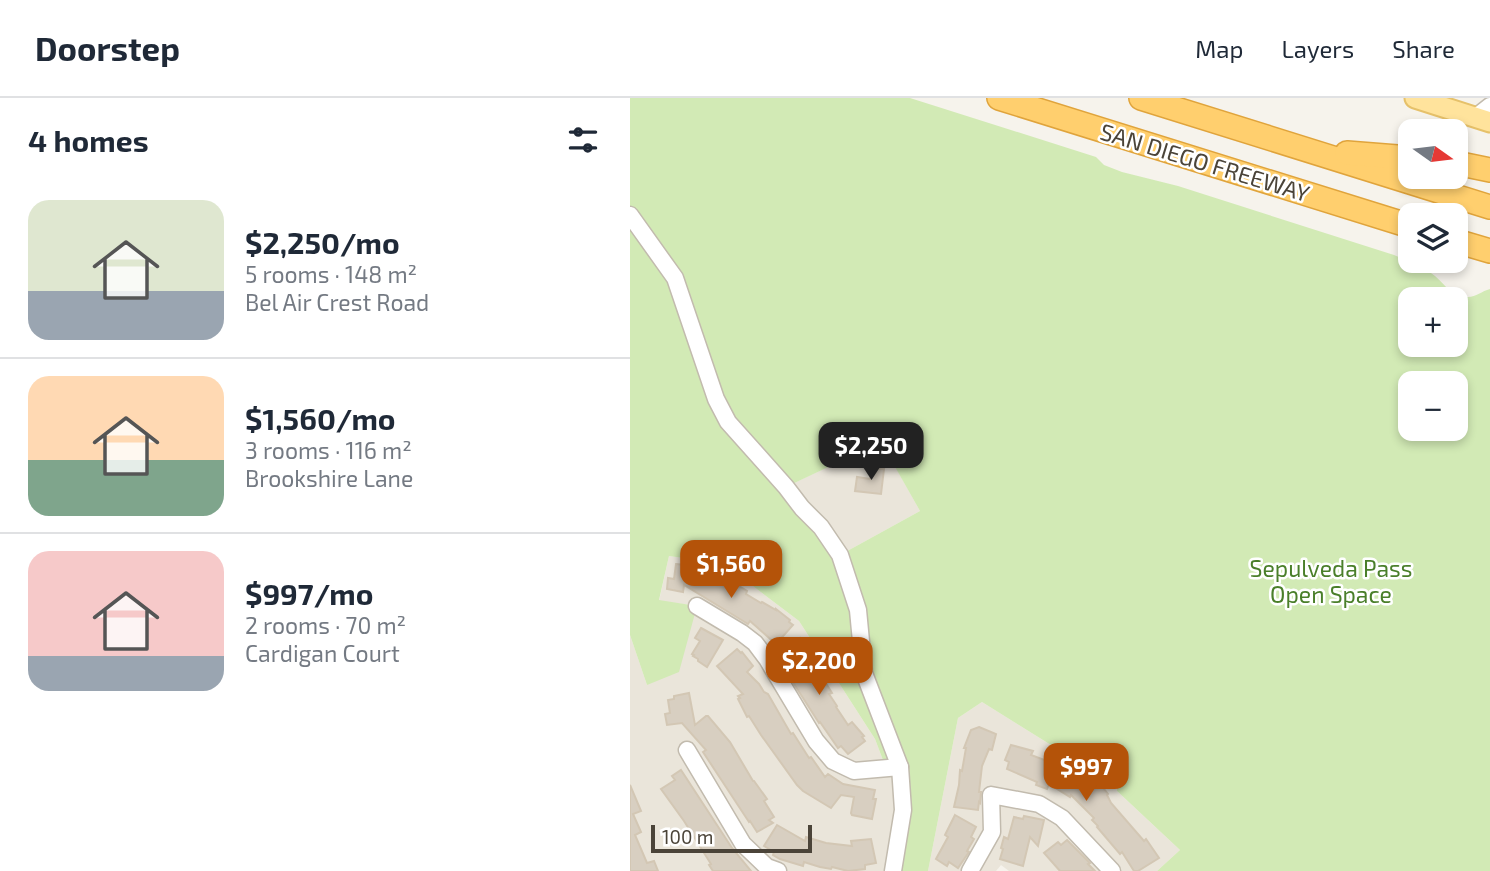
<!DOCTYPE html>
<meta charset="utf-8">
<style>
body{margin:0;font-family:"Exo 2",sans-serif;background:#f6f6f7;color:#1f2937;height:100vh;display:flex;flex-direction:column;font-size:26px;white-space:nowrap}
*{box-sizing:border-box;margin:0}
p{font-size:23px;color:#747a83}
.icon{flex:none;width:38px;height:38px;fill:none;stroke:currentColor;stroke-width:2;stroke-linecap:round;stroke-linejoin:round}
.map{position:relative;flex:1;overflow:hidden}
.drawer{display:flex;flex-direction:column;background:#fff;width:630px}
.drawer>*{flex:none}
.needle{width:46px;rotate:104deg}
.fabs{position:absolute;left:768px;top:21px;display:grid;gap:14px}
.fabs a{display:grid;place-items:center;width:70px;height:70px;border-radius:14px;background:#fff;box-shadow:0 4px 10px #0003;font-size:35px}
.scale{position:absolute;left:21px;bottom:18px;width:161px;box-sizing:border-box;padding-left:7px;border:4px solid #4b4439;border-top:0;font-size:19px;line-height:24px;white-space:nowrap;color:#4b4439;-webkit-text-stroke:5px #fff;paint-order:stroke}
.price{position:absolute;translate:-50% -60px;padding:0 16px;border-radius:14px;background:#b45309;color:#fff;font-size:23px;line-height:46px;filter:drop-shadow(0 2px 4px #0008)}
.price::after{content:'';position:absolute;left:50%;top:42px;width:21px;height:16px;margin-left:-10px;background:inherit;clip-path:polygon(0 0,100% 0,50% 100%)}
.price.selected{background:#222;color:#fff}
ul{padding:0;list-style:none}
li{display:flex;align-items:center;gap:21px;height:175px;padding:0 28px}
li+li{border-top:2px solid #e0e1e3}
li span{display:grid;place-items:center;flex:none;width:196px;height:140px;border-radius:21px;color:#555}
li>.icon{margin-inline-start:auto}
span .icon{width:84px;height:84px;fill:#fffc;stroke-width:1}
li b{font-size:30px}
h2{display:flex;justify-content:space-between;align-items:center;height:84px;padding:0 28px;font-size:30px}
header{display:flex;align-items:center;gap:42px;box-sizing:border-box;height:98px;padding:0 35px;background:#fff;border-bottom:2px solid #e0e1e3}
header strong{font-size:33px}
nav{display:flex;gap:38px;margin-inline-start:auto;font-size:24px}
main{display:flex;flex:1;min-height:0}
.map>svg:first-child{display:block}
</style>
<header>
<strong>Doorstep</strong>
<nav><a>Map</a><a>Layers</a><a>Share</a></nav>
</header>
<main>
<section class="drawer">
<h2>4 homes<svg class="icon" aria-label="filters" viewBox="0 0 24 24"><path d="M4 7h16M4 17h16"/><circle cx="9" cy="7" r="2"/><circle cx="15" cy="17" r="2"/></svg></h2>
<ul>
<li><span style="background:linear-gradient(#dfe7d0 65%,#9aa5b1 0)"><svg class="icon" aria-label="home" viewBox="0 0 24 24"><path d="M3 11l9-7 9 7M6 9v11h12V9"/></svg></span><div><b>$2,250/mo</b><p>5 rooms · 148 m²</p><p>Bel Air Crest Road</p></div></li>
<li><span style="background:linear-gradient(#ffd9b3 60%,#7fa58c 0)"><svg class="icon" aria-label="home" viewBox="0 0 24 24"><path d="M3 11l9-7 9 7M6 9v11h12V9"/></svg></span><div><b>$1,560/mo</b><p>3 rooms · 116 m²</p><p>Brookshire Lane</p></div></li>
<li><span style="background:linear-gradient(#f6c9c9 75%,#9aa5b1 0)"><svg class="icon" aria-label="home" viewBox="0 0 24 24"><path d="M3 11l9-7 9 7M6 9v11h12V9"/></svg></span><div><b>$997/mo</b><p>2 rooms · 70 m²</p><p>Cardigan Court</p></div></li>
</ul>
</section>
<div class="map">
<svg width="860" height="773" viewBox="0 0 860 773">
<rect width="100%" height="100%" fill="#f6f3ec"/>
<g fill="#eae5da">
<path d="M251 343 290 413 210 457 156 389Z"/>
<path d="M39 458 94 466 169 523 245 641 256 670 270 669 263 773H0V537L17 587 67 508 29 503Z"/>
<path d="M352 604 429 652 489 651 487 693 550 752 527 773H379L371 767 366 773H298L328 620Z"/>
</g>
<path fill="#d2eab5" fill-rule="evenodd" d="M0 0H280L466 59 474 67 492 74 548 88 764 157C778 163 794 169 805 178 816 187 822 200 838 199 846 199 852 193 860 191V773H527L550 752 487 693 489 651 429 652 352 604 328 620 298 773H263L270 669 256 670 245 641 169 523 94 466 39 458 29 502 67 508 49 574 17 587 0 537ZM780 201H826V247H780ZM780 285H826V331H780ZM251 344 290 413 210 457 156 389Z"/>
<g fill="#d8cfc1" stroke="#d3c7b4" stroke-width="2">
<path d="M241 370 254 371 251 396 225 393 227 379 240 381Z"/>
<path d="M46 466 64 468V470L74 471 99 488 101 485 107 487 117 493 116 496 131 505 132 504 146 512V511L160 522 159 524 163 527 146 546 120 523 118 526 54 487 53 494 37 491 38 480 44 481Z"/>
<path d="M71 530 93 542 77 569 68 563V561L63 558 64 557 62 556 70 543 65 540Z"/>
<path d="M170 540 177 549 175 551 176 555 190 580 192 579 202 595 199 596 207 608 206 609 218 627 222 624 234 638 232 639 235 643 218 656 211 648 208 650 190 624 189 625 159 578 156 571 157 570 148 556Z"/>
<path d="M107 551 111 555 112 554 123 568 117 574 129 586 134 594 138 596 161 636 163 635 179 660 181 659 195 679 198 676 213 686 245 692 243 701H246L242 721 222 717 221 715 224 699 211 697 201 710 173 693 167 687 131 637 119 618 117 619 108 601 110 600 108 598 113 596 87 568Z"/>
<path d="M59 595 65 627 76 618H78L100 644 123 683H124L137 701 134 703 144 719 139 722 143 725 127 734 120 723 119 724 73 654 76 652 52 625 37 627 35 616 40 615 38 602 44 601V598Z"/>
<path d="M349 629 366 636 362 652 359 651 352 668 349 694H351L350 705 349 704 348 712 324 709 329 687 330 672 332 673 336 650H334L341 632Z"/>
<path d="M381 647 403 653 401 657 433 669 435 667 437 668 460 684 465 679 475 690 474 691 478 696 477 697 481 705 514 743 516 741 529 760 508 773H504L492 754 490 756 467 729 468 728 462 722 464 720 441 697 440 699 419 686 417 691 406 687 407 684 377 671 379 664 375 662Z"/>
<path d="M51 672 102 750 121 773H83L79 767 81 766 54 723 31 691 45 682 42 678Z"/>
<path d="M0 687 11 713 3 716 11 734 5 737 17 765 24 763 28 773H0Z"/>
<path d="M325 717 346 729 341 739 344 741 337 753 339 754 328 770 319 764 317 768 306 761 318 739 315 737Z"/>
<path d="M394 718 414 722 408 748 400 739 393 768 370 761 373 751 371 750 374 739 378 741 384 719 393 721Z"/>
<path d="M147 727 175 743 176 739 196 745 222 748 221 743 241 741 246 765 235 767V771L218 773 202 769 201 771 190 769 174 764 173 768 150 761 143 757 144 754 134 748Z"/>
<path d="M437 742 460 765 458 766 465 773H430L414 755 428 744 431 747Z"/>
</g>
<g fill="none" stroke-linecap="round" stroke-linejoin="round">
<g stroke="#c2bbae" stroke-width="19">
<g id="minor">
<path d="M846 19 860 8"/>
<path d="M0 117 45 180 86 301 98 324 156 389 172 410 191 429 210 457 228 512 234 575 270 669 273 712 263 773"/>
<path d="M67 508 112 535 125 545 137 561 186 643 203 663 224 673 270 669"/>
<path d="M57 652 113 746 137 769 148 773"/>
<path d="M340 773 362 734 361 697 409 706 432 720 482 773"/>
</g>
</g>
<g stroke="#e6c16a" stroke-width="23">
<path id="major" d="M785 0 860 24"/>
</g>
<g stroke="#e0a43c" stroke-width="26">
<g id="highway">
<path d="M369 0 780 128"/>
<path d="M511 0 860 109"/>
<path d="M717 55 780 60"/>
<path d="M826 65 860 72"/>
<path d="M826 143 860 153"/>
</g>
</g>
<use href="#minor" stroke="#fff" stroke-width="16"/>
<use href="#major" stroke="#ffe39c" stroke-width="19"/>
<use href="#highway" stroke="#ffcf6e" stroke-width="23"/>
</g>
<g text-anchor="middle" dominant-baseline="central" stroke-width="5" stroke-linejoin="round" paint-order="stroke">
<g font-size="23" fill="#4b4439" stroke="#fff">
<text transform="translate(575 64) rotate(17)">SAN DIEGO FREEWAY</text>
</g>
<g font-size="23" fill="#4a7f2a" stroke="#fff">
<text x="701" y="470">Sepulveda Pass<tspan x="701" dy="26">Open Space</tspan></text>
</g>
</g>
</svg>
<div class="fabs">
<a><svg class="needle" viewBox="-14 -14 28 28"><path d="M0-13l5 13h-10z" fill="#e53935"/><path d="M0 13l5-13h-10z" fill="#747a83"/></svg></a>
<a><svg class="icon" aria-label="layers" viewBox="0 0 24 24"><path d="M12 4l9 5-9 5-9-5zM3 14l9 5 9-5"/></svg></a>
<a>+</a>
<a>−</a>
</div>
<div class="scale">100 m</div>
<b class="price selected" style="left:241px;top:384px">$2,250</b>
<b class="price" style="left:101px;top:502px">$1,560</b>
<b class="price" style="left:189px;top:599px">$2,200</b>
<b class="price" style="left:456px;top:705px">$997</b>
</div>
</main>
